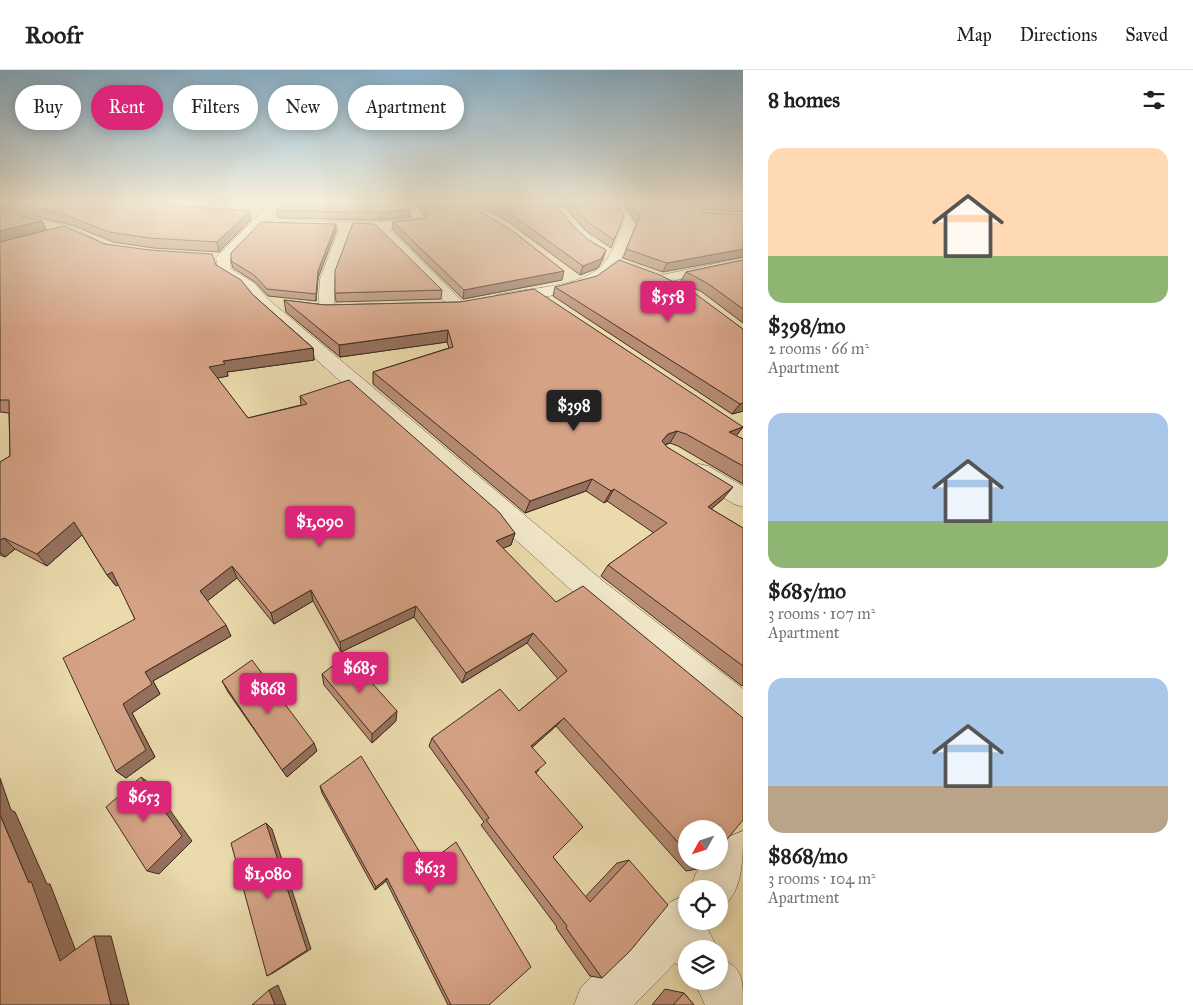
<!DOCTYPE html>
<meta charset="utf-8">
<style>
body{margin:0;font-family:"IM FELL Great Primer",serif;background:#f2f2f2;color:#202124;height:100vh;display:flex;flex-direction:column;font-size:19px;white-space:nowrap}
*{box-sizing:border-box;margin:0}
p{font-size:16px;color:#757577}
.icon{flex:none;width:28px;height:28px;fill:none;stroke:currentColor;stroke-width:2;stroke-linecap:round;stroke-linejoin:round}
.map{position:relative;flex:1;overflow:hidden}
.panel{display:flex;flex-direction:column;background:#fff;width:450px}
.panel>*{flex:none}
.hud{position:absolute;left:15px;top:15px;width:475px;height:45px;display:flex;gap:10px}
.needle{width:32px;rotate:230deg}
.tools{position:absolute;left:678px;top:750px;display:grid;gap:10px}
.tools a{display:grid;place-items:center;width:50px;height:50px;border-radius:50%;background:#fff;box-shadow:0 2px 12px #0003;font-size:25px}
.price{position:absolute;translate:-50% -42px;padding:0 11px;border-radius:5px;background:#db2777;color:#fff;font-size:16px;line-height:32px;filter:drop-shadow(0 1px 2px #0008)}
.price::after{content:'';position:absolute;left:50%;top:30px;width:15px;height:11px;margin-left:-8px;background:inherit;clip-path:polygon(0 0,100% 0,50% 100%)}
.price.on{background:#222;color:#fff}
ul{padding:0;list-style:none}
li{display:grid;align-content:center;gap:10px;height:265px;padding:0 25px}
li span{display:grid;place-items:center;height:155px;border-radius:15px;color:#555}
li>.icon{margin-inline-start:auto}
span .icon{width:90px;height:90px;fill:#fffc;stroke-width:1}
li b{font-size:21px}
h2{display:flex;justify-content:space-between;align-items:center;height:60px;padding:0 25px;font-size:21px}
.chip{padding:0 18px;border-radius:22px;background:#fff;box-shadow:0 2px 12px #0003;font-size:18px;line-height:45px}
.chip.on{background:#db2777;color:#fff}
header{display:flex;align-items:center;gap:30px;box-sizing:border-box;height:70px;padding:0 25px;background:#fff;border-bottom:1px solid #e0e0e0}
header strong{font-size:24px}
nav{display:flex;gap:28px;margin-inline-start:auto;font-size:18px}
main{display:flex;flex:1;min-height:0}
.map>svg:first-child{display:block}
</style>
<header>
<strong>Roofr</strong>
<nav><a>Map</a><a>Directions</a><a>Saved</a></nav>
</header>
<main>
<div class="map">
<svg width="743" height="935" viewBox="0 0 743 935">
<rect width="100%" height="100%" fill="#eadaac"/>
<filter id="stains"><feTurbulence type="fractalNoise" baseFrequency=".004" numOctaves="4"/><feColorMatrix values="0 0 0 0 .2 0 0 0 0 .09 0 0 0 0 .02 0 0 0 .5 -.17"/></filter>
<radialGradient id="worn" r=".72"><stop offset=".6" stop-color="#630" stop-opacity="0"/><stop offset="1" stop-color="#630" stop-opacity=".3"/></radialGradient>
<g fill="none" stroke-linecap="round" stroke-linejoin="round">
<g stroke="#6a5843" stroke-width="1">
<g id="minor">
<path d="M272 132H284L230 189 231 199 254 213 268 229 603 511 743 619V660L730 655 581 529 256 235 244 219 219 204 216 188 218 185Z"/>
<path d="M404 132H415L426 152 420 156 389 159 464 233 466 236 464 239H452L376 160 352 159 334 209V239L332 242H320L318 239 320 209 339 159 299 158 293 154 295 151 379 152 413 149Z"/>
<path d="M548 132H559L590 165 591 168 590 171H580L569 160Z"/>
<path d="M610 132H621L635 154C629 171 624 189 612 202 590 224 532 228 502 233L496 231 494 228 496 225C528 217 582 219 604 193 613 182 618 167 623 154Z"/>
<path d="M0 139 72 157 100 172 93 176 64 163 0 147Z"/>
<path d="M743 188V196L662 213 655 209 662 205Z"/>
<path d="M699 394 708 396 743 416V437L734 434 690 408 687 402 690 396Z"/>
<path d="M743 761C743 790 743 825 719 839V819H690L696 803 707 791H719V777L728 767Z"/>
<path d="M686 825V851H708L706 856 718 879H686V900L675 893 634 935H574L581 917 670 832Z"/>
<path d="M719 887C743 899 743 907 743 935H705L694 911H719Z"/>
</g>
</g>
<use href="#minor" fill="#f1e7c9" fill-rule="evenodd"/>
</g>
<g fill="#b78b72" stroke="#3f2c20">
<path d="M0 132H126L251 150 219 182 153 178 113 172 72 155 0 138Z"/>
<path d="M416 132H553L574 157 603 189 598 198 580 205 503 148 471 133 465 132 562 210 463 229 393 160V152L426 148Z"/>
<path d="M561 132H615L624 146 611 178 585 160Z"/>
<path d="M622 132H743V142L702 139 701 140 663 202 623 188 637 154Z"/>
<path d="M410 140V147L379 150 278 148 277 141Z"/>
<path d="M0 141 42 151 46 160 16 168 105 174 216 195 253 225 313 278 314 290 227 302 228 306 217 308 248 348 301 335 300 326 515 463 511 475 503 478 686 759V791H708L702 798 686 801 556 656 532 677 539 700 536 703 553 787 585 827 617 793 629 790 602 908 590 906 556 858 557 857 481 755 484 752 429 676 432 668 519 641 558 609 527 573 462 613 414 547 341 582 313 531 274 554 237 508 207 531 231 566 153 611 160 624 132 643 155 687 126 708 116 701 135 549 119 514 116 516 107 505 82 465 47 496 15 479 5 487 0 485V392L10 386 9 343 0 342Z"/>
<path d="M336 161 318 208 316 231 268 226 255 212 233 198 231 191Z"/>
<path d="M743 190V253L702 222 681 211 686 202Z"/>
<path d="M555 217 743 259V341L732 344 553 226Z"/>
<path d="M442 220 441 229 336 232 335 223Z"/>
<path d="M284 230 325 235 460 232 743 357 736 366 743 369V414L678 376 670 373 665 375 723 429 711 439 743 458V615L742 616 601 506 608 495 654 463 607 431 604 433 586 421 525 443 373 314V302L449 278 447 272 340 287 286 242Z"/>
<path d="M322 604 396 651 372 673 324 615Z"/>
<path d="M222 611 317 681 287 707 228 622Z"/>
<path d="M320 716 427 794 489 935H448L386 811 375 820 322 723Z"/>
<path d="M665 919 684 923 694 935H652Z"/>
</g>
<g fill="#95715d" stroke="#3f2c20">
<path d="M705 132 702 139 696 142 700 134Z"/>
<path d="M410 140V147L379 150V142Z"/>
<path d="M250 141 251 150 219 182 217 172Z"/>
<path d="M42 151 46 160 0 172V161Z"/>
<path d="M336 154V161L318 208 316 231V224L318 201Z"/>
<path d="M743 179V187L663 202 667 193Z"/>
<path d="M606 180 603 189 598 198 580 205 583 196Z"/>
<path d="M564 201 562 210 463 229 464 220Z"/>
<path d="M448 260 447 272 340 287 339 275Z"/>
<path d="M313 278 314 290 227 302 228 306 213 309 209 297 223 291Z"/>
<path d="M743 333V341L732 344 740 334Z"/>
<path d="M743 357 734 369 729 362Z"/>
<path d="M677 361 670 373 660 376 662 371 668 364Z"/>
<path d="M592 409 586 421 525 443 530 431Z"/>
<path d="M733 417 723 429 699 449 708 437Z"/>
<path d="M614 419 607 431 604 433 611 421Z"/>
<path d="M74 452 83 464 47 496 37 484Z"/>
<path d="M515 463 511 475 492 483 496 471Z"/>
<path d="M4 468 15 479 5 487 0 482V470Z"/>
<path d="M232 496 237 508 206 532 200 521Z"/>
<path d="M112 502 121 513 116 516 107 505Z"/>
<path d="M311 520 313 531 274 554 271 543Z"/>
<path d="M416 536 414 547 341 582 340 572Z"/>
<path d="M226 555 231 566 153 611 160 624 132 643 155 687 126 708 116 701 123 634 145 602Z"/>
<path d="M533 563 527 573 462 613 466 603Z"/>
<path d="M397 641 396 651 372 673V664Z"/>
<path d="M564 648 556 656 525 684 531 676Z"/>
<path d="M314 673 317 681 287 707 282 700Z"/>
<path d="M141 707 152 715 192 771 159 804 147 801Z"/>
<path d="M0 708 11 740 15 742 47 814H50L79 889 60 891 29 813 0 745Z"/>
<path d="M266 753 272 759 311 879 273 903 267 906Z"/>
<path d="M387 808 386 811 375 820 376 817Z"/>
<path d="M94 866H111L129 935H111Z"/>
<path d="M278 915 286 935H275L269 920Z"/>
</g>
<g fill="#d5a285" stroke="#3f2c20">
<path d="M11 132H126L250 141 217 172 150 168 109 162 68 146Z"/>
<path d="M285 132H406L410 140 379 142 277 141Z"/>
<path d="M421 132H465L514 162 564 201 464 220 393 152 426 148 428 143Z"/>
<path d="M486 132H553L574 157 590 171 606 180 601 189 583 196 505 140Z"/>
<path d="M570 132H615L624 146 614 170 588 152Z"/>
<path d="M630 132H705L700 134 701 142 743 145V179L667 193 626 179 640 147Z"/>
<path d="M710 132H743V134Z"/>
<path d="M0 141 42 151 0 161Z"/>
<path d="M261 152 336 154 318 201 316 224 267 219 254 205 231 191V183Z"/>
<path d="M353 153 375 154 442 220 335 223V201Z"/>
<path d="M64 156 105 174 150 180 212 184 216 195 241 210 253 225 313 278 223 291 225 294 209 297 248 348 307 334 300 326 349 310 499 442 515 463 496 471 556 532 583 516 743 648V750L719 779V759H686V781L564 648 531 676 546 693 535 702 583 757 553 787 590 832 629 790 668 835 630 881 602 908 566 858 567 856 486 750 489 748 432 668 500 619 519 641 567 601 533 563 466 603 416 536 340 572 311 520 271 543 232 496 200 521 226 555 145 602 152 614 123 634 146 680 116 701 63 588 135 549 112 502 107 505 74 452 37 484 4 468 0 470V392L10 386 9 330H0V172Z"/>
<path d="M619 190 660 205 693 222 743 259V333L740 334 555 217 597 206Z"/>
<path d="M743 190V239L707 213 686 202Z"/>
<path d="M534 219 743 357 729 362 743 369V396L686 364 677 361 668 364 662 371 667 377 733 417 708 437 743 458V596L608 495 667 453 614 419 611 421 592 409 530 431 373 302 453 277 448 260 339 275 284 230 325 235 460 232Z"/>
<path d="M347 585 397 641 372 664 322 604Z"/>
<path d="M252 590 314 673 282 700 222 611Z"/>
<path d="M361 686 427 794 456 772 531 897 489 935H451L387 808 376 817 320 716Z"/>
<path d="M141 707 182 766 147 801 106 737Z"/>
<path d="M0 745 29 813 31 811 60 891 94 866 111 935H0Z"/>
<path d="M266 753 307 880 267 906 231 773Z"/>
<path d="M695 791H708L702 798Z"/>
<path d="M269 920 275 935H252Z"/>
<path d="M684 923 694 935H673Z"/>
</g>
<linearGradient id="sky" x2="0" y2="1"><stop stop-color="#89b6d3"/><stop offset="0.5" stop-color="#f6eeda"/><stop offset="1" stop-color="#f6eeda" stop-opacity="0"/></linearGradient>
<rect width="743" height="263" fill="url(#sky)"/>
<rect width="100%" height="100%" filter="url(#stains)"/>
<rect width="100%" height="100%" fill="url(#worn)"/>
</svg>
<div class="tools">
<a><svg class="needle" viewBox="-14 -14 28 28"><path d="M0-13l5 13h-10z" fill="#e53935"/><path d="M0 13l5-13h-10z" fill="#757577"/></svg></a>
<a><svg class="icon" aria-label="locate" viewBox="0 0 24 24"><circle cx="12" cy="12" r="6"/><path d="M12 2v4M12 18v4M2 12h4M18 12h4"/></svg></a>
<a><svg class="icon" aria-label="layers" viewBox="0 0 24 24"><path d="M12 4l9 5-9 5-9-5zM3 14l9 5 9-5"/></svg></a>
</div>
<b class="price" style="left:668px;top:253px">$558</b>
<b class="price on" style="left:574px;top:362px">$398</b>
<b class="price" style="left:320px;top:478px">$1,090</b>
<b class="price" style="left:360px;top:624px">$685</b>
<b class="price" style="left:268px;top:645px">$868</b>
<b class="price" style="left:144px;top:753px">$653</b>
<b class="price" style="left:430px;top:824px">$633</b>
<b class="price" style="left:268px;top:830px">$1,080</b>
<div class="hud">
<a class="chip">Buy</a>
<a class="chip on">Rent</a>
<a class="chip">Filters</a>
<a class="chip">New</a>
<a class="chip">Apartment</a>
</div>
</div>
<section class="panel">
<h2>8 homes<svg class="icon" aria-label="filters" viewBox="0 0 24 24"><path d="M4 7h16M4 17h16"/><circle cx="9" cy="7" r="2"/><circle cx="15" cy="17" r="2"/></svg></h2>
<ul>
<li><span style="background:linear-gradient(#ffd9b3 70%,#8fb573 0)"><svg class="icon" aria-label="home" viewBox="0 0 24 24"><path d="M3 11l9-7 9 7M6 9v11h12V9"/></svg></span><div><b>$398/mo</b><p>2 rooms · 66 m²</p><p>Apartment</p></div></li>
<li><span style="background:linear-gradient(#a9c7e8 70%,#8fb573 0)"><svg class="icon" aria-label="home" viewBox="0 0 24 24"><path d="M3 11l9-7 9 7M6 9v11h12V9"/></svg></span><div><b>$685/mo</b><p>3 rooms · 107 m²</p><p>Apartment</p></div></li>
<li><span style="background:linear-gradient(#a9c7e8 70%,#b9a48a 0)"><svg class="icon" aria-label="home" viewBox="0 0 24 24"><path d="M3 11l9-7 9 7M6 9v11h12V9"/></svg></span><div><b>$868/mo</b><p>3 rooms · 104 m²</p><p>Apartment</p></div></li>
</ul>
</section>
</main>
